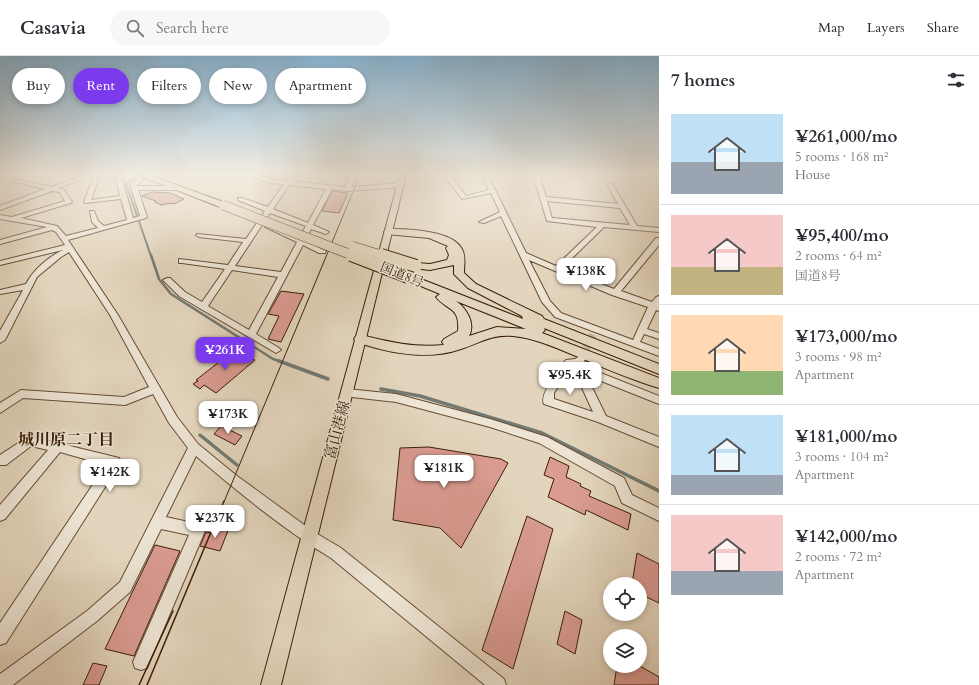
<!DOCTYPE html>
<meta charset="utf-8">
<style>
body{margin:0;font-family:Cardo,"Noto Serif JP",serif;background:#f7f7f7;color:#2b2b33;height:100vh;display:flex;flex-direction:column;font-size:15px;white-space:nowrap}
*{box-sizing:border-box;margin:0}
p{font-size:13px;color:#7c7c81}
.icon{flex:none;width:22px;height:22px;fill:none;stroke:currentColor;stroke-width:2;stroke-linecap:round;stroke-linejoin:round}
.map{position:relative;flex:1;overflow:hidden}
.side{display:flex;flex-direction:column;background:#fff;width:320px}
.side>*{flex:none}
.banner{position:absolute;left:12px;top:12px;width:380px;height:36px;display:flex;gap:8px}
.tools{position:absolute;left:603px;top:521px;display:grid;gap:8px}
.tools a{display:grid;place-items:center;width:44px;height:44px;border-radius:50%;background:#fff;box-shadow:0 2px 6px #0003;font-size:20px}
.price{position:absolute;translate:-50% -34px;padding:0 9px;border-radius:8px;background:#fff;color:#222;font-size:13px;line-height:26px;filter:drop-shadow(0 1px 2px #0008)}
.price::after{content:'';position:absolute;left:50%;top:24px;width:12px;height:9px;margin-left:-6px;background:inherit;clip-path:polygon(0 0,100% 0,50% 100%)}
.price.current{background:#7c3aed;color:#fff}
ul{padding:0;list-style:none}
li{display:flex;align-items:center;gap:12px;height:100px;padding:0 12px}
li+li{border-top:1px solid #e1e1e2}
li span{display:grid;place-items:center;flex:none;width:112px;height:80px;border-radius:0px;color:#555}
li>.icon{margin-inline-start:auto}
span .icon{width:48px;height:48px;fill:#fffc;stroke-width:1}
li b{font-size:17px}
h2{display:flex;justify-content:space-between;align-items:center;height:48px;padding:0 12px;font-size:17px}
.tag{padding:0 14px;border-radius:18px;background:#fff;box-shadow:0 2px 6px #0003;font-size:14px;line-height:36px}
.tag.current{background:#7c3aed;color:#fff}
header{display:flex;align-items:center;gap:24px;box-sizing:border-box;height:56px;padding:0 20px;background:#fff;border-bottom:1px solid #e1e1e2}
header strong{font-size:19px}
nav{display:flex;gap:22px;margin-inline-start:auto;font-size:14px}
.search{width:280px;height:36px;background:#f7f7f7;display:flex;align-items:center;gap:10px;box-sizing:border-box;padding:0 14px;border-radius:22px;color:#7c7c81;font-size:15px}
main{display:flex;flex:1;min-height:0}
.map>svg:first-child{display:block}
</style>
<header>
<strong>Casavia</strong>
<div class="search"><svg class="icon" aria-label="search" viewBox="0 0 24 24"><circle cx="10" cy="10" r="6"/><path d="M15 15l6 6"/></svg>Search here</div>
<nav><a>Map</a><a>Layers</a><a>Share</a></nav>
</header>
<main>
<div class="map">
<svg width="659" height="629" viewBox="0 0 659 629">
<rect width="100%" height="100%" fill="#e3d5bd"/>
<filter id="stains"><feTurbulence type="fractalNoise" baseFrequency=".005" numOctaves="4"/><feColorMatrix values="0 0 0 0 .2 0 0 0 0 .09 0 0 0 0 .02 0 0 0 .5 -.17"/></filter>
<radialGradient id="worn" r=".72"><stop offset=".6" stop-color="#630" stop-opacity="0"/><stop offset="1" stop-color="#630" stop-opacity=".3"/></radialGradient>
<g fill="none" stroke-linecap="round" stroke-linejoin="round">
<path stroke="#727a72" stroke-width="2" d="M137 119 126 128 151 200"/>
<path stroke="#727a72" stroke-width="2.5" d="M151 199 159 223 171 238 273 303 282 306"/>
<g stroke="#727a72" stroke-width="3.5">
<path d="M279 305 328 323"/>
<path d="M381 333 420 340 542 377 659 435"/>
<path d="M200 379 237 409"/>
</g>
</g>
<g fill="#da9b92" stroke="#3b1e07">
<path d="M332 135 348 137 339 157 322 155Z"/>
<path d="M152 136 170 137 184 143 174 148 171 147 161 149 155 146 156 145 142 140Z"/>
<path d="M281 235 304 238 281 286 268 283 279 260 268 258Z"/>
<path d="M237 292 252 300 251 302 255 304 216 337 204 329 200 333 193 328 198 325 196 324Z"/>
<path d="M221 370 242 380 235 389 214 378Z"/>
<path d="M429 391 501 403 508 407 461 492 440 472 393 464 400 392Z"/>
<path d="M550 401 569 410 566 421 581 428 580 430 591 435 589 440 631 458 628 474 586 454 585 459 548 441 554 423 544 419Z"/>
<path d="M527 460 553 473 513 613 482 594Z"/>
<path d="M219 470 229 472 220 495 200 490 206 476 216 478Z"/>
<path d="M155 489 180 495 134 600 105 593Z"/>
<path d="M637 497 659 508V547L640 538V528H632Z"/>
<path d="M565 555 582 564 575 598 557 588Z"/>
<path d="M93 607 107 610 99 629H83Z"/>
<path d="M617 610H640L659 621V629H614Z"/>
</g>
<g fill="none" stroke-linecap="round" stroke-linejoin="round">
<path stroke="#c1b099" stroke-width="8" stroke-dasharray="8 4.5" stroke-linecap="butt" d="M580 303 593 279"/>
<g stroke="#654c34" stroke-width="2">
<g id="minor">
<path d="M84 119H92L58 132 64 134 72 146 71 147 21 162 57 170 66 180 98 172 92 166 90 155H94L98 165 104 170 127 164 121 143 85 147 84 146 94 119H100L91 144 120 140 115 119H121L133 162 140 160 130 129 139 121 144 122 136 130H179L182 132 179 134H138L147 161 146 162 68 184 118 259 177 361 198 388 237 420 314 476 341 492 504 623 506 629H485L331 502C283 473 238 436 196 400L166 461 198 468 203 470 205 475 147 612 141 614 135 612 133 606 189 479 161 473 130 536 97 565 13 629H0V618L87 555 120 526 188 392 169 367 153 338 125 349 23 342 0 357V347L21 334 124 341 149 331 110 259 69 196 61 201 37 221 5 284 0 287V275L23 234 0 238V234L26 228C33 214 48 201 63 194L0 209V205L65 189 56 176 52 174 0 188V184L47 171 0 163V159L12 161 65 145 60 136 52 135 0 154V150L45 133 11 125 14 123 51 131Z"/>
<path d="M246 119C259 119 273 124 286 125L290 119H296L291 125 345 131 351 119H357L351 131 401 127 404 129 401 131 347 135 332 133 313 169 329 176 326 178 311 173 305 185 326 195 325 197H319L303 189 256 278 279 292 281 294 276 297 179 240 163 224 167 222H170L185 236 202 246 225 213 182 207H179V203L228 209 243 186 199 181 196 179 197 178 246 183 265 155 238 144V142H242L268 151 284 128 270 127ZM289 129 326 133 308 167 273 153ZM270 157 306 170 299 182 270 170 265 171 297 186 281 216 235 210ZM232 214 278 221 249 274 208 250Z"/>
<path d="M444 119H450L466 140 489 134 482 119H488L526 197 556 210 597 171 547 165 533 119H539L546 141 618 148 607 128 612 127 637 170 659 172V176L604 171 562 212 614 233 656 182H659V189L621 235 652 246 656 241 659 240V255L656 254 647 273 659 277V283L644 278 640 286 659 293V300L555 261 542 246 501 160 484 167 479 166 500 156 491 137 462 143ZM547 145 620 152 630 169 552 162ZM529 204 612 239 648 251 633 284 561 257 550 245Z"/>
<path d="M579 119H587L588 120 585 122Z"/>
<path d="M655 119H659V121L656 120Z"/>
<path d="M580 300 585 303 583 310 659 340V348L586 319 606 360 659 381V391L598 366 544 348C539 338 559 313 566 304L575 303ZM572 309H574L573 312 593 356 554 343V337Z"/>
<path d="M347 333 396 338 490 363 547 381 624 422 632 439 659 452V465L622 447 615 430 539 387 490 371 396 346 343 340 342 337 343 334Z"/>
<path d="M29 380 115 401 119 402 121 406 6 587 0 589V567L106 409 60 396 5 463 0 465V449L48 394 31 390 6 409H0V399Z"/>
</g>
</g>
<g stroke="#3b1e07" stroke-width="2">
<path id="major" d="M400 119H406L281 629H261Z"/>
</g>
<g stroke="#3b1e07" stroke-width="2">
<g id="highway">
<path d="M138 119H149L226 147 227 149 223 152 220 151Z"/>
<path d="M389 173C407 173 452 174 462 193 466 201 464 208 464 217L476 228 542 260 544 263 659 308V318L544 272 545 274 542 277 659 322V332C629 323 600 310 571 298 552 290 533 282 513 280 491 278 480 287 461 293 427 305 389 297 356 286L354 283 356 280 361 279C389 286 415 292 444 289L442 286 444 283 458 275C460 250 447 255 436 241L440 238 404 223 402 221 404 219 408 218 523 263 522 260 468 232 454 218V209L430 214 412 212 411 210 416 207 430 208 447 204 449 199 446 192 448 190 429 182 386 178 384 176 386 174ZM456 245 526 273 497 271 469 280C476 267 466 252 456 245Z"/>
</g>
</g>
<use href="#minor" fill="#ede4d4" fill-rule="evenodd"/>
<use href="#major" fill="#e3d5bd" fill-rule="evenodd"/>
<use href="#highway" fill="#e3d5bd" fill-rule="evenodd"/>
<path stroke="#3b1e07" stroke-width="1" d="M224 446 360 119"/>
<g stroke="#3b1e07" stroke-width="1.5">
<path d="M139 629 173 555"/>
<path d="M147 629 224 445"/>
</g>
<g stroke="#3b1e07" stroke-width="10" stroke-linecap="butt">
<g id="highway-bridge-far1">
<path d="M223 149 354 200"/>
<path d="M352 190 384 200"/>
</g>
</g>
<g stroke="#3b1e07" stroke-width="14" stroke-linecap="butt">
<g id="highway-bridge">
<path d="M351 199 408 221"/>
<path d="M381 199 416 210"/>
</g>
</g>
<use href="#highway-bridge-far1" stroke="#e3d5bd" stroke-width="9"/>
<use href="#highway-bridge" stroke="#e3d5bd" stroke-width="12"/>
</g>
<linearGradient id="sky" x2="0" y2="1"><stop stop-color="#87b5d5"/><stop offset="0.57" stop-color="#f2ece1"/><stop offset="1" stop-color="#f2ece1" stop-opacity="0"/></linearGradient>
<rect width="659" height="207" fill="url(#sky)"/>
<g text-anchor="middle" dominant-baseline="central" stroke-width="3" stroke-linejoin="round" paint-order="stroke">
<g font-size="13" fill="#3b1e07" stroke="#ede4d4">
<text transform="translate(402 219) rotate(22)">国道8号</text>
</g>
<g font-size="15" fill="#3b1e07" stroke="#ede4d4">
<text transform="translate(337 374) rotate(-75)">富山港線</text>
</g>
<g font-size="16" font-weight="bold" fill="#3b1e07" stroke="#ede4d4">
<text x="66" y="384">城川原二丁目</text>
</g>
</g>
<rect width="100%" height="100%" filter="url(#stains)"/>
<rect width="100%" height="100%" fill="url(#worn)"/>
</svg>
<div class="tools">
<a><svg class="icon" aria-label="locate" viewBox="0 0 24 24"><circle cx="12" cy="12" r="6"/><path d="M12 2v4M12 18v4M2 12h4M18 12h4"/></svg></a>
<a><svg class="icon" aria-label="layers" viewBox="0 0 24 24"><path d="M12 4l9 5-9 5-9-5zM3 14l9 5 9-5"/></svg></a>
</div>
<b class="price" style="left:586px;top:236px">¥138K</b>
<b class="price current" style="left:225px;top:315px">¥261K</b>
<b class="price" style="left:570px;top:340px">¥95.4K</b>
<b class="price" style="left:228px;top:379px">¥173K</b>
<b class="price" style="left:444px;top:433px">¥181K</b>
<b class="price" style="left:110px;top:437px">¥142K</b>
<b class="price" style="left:215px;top:483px">¥237K</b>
<div class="banner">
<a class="tag">Buy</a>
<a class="tag current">Rent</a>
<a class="tag">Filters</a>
<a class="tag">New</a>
<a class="tag">Apartment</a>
</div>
</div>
<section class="side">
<h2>7 homes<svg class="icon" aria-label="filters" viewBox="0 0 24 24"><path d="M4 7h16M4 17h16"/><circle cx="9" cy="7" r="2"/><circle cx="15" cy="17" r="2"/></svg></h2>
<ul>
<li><span style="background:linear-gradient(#bfe0f5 60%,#9aa5b1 0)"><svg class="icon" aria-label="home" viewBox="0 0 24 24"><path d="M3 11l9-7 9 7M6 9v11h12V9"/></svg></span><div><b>¥261,000/mo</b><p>5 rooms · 168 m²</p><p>House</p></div></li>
<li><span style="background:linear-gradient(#f6c9c9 65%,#c2b280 0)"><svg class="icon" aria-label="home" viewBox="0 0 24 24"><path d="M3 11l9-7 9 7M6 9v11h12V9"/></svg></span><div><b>¥95,400/mo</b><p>2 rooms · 64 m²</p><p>国道8号</p></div></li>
<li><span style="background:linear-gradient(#ffd9b3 70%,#8fb573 0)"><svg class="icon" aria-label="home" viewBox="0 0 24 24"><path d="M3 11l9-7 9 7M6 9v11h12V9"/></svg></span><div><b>¥173,000/mo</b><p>3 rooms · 98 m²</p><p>Apartment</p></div></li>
<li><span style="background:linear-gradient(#bfe0f5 75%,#9aa5b1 0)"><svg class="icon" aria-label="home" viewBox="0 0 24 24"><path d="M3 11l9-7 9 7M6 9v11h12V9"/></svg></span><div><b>¥181,000/mo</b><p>3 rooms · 104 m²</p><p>Apartment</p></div></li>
<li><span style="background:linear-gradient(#f6c9c9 70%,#9aa5b1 0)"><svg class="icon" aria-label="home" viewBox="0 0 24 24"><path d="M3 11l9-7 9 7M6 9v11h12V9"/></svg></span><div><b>¥142,000/mo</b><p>2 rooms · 72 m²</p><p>Apartment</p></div></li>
</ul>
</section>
</main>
